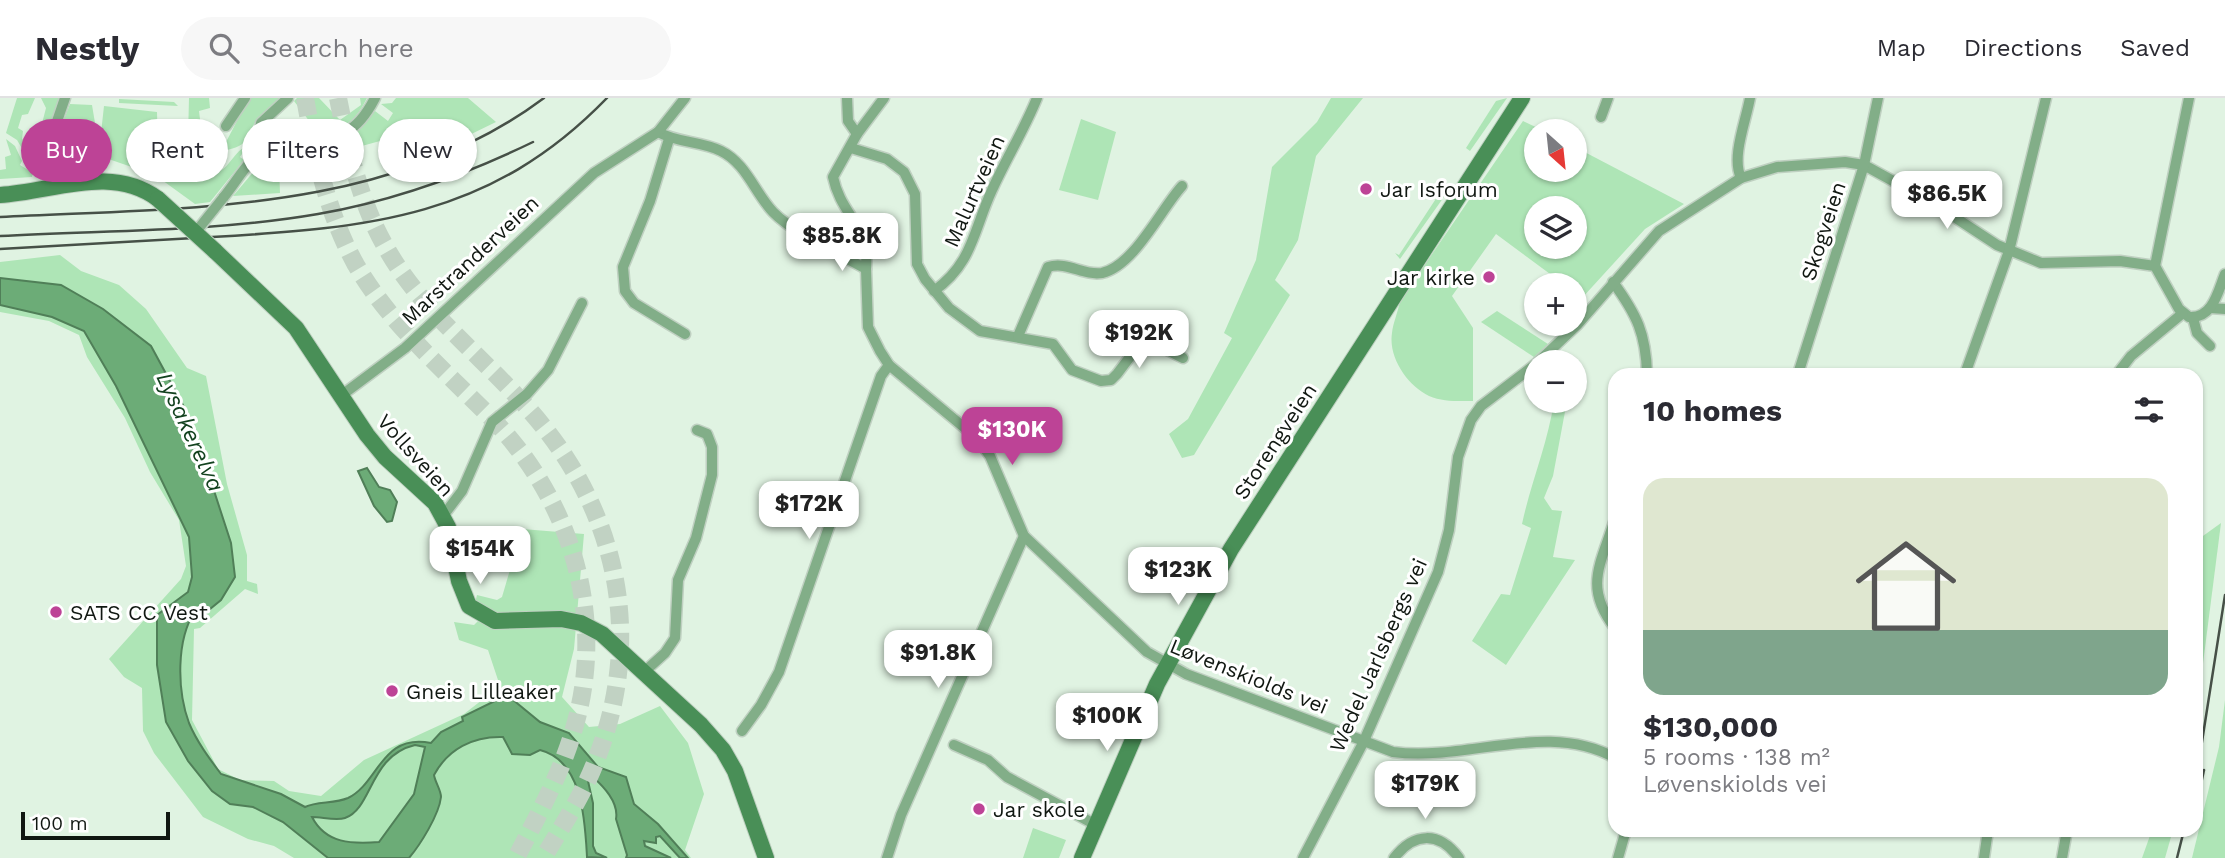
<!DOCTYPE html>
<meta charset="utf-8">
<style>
body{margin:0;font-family:"Work Sans",sans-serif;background:#f7f7f7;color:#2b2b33;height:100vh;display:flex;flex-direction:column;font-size:26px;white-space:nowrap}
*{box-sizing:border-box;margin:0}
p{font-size:23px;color:#7c7c81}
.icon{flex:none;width:38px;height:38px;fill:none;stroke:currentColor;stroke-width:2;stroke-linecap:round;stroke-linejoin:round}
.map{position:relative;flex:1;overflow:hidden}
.details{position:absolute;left:1608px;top:270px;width:595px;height:469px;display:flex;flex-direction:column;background:#fff;border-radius:21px;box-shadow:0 2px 5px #0004}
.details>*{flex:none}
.top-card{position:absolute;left:21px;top:21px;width:665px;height:63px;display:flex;gap:14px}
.needle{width:46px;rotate:153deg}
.buttons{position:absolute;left:1524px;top:21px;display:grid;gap:14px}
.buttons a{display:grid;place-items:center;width:63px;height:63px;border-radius:50%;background:#fff;box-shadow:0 2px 5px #0004;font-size:35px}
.scale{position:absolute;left:21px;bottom:18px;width:149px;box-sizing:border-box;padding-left:7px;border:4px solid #101711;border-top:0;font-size:19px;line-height:24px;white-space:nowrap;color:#101711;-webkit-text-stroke:5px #fff;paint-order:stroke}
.price{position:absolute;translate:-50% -60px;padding:0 16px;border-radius:14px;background:#fff;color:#222;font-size:23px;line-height:46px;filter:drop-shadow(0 2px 4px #0008)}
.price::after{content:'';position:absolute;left:50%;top:42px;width:21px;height:16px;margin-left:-10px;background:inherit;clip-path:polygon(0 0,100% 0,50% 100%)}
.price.current{background:#bd4396;color:#fff}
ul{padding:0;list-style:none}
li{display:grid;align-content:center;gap:14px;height:371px;padding:0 35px}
li span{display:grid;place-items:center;height:217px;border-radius:21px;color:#555}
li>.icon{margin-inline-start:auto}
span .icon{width:126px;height:126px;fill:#fffc;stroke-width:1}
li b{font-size:30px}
h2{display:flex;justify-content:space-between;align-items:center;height:84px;padding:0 35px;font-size:30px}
.chip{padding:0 24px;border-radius:32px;background:#fff;box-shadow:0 2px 5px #0004;font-size:24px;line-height:63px}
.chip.current{background:#bd4396;color:#fff}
header{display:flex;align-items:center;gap:42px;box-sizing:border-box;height:98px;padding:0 35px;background:#fff;border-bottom:2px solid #e1e1e2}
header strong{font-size:33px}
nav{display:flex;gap:38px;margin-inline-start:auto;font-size:24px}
.search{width:490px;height:63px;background:#f7f7f7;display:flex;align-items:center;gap:18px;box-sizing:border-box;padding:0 24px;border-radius:38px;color:#7c7c81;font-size:26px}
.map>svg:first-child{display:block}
</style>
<header>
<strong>Nestly</strong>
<div class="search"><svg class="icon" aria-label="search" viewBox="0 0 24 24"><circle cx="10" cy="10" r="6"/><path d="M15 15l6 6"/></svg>Search here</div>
<nav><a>Map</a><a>Directions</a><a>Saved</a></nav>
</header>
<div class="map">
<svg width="2225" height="760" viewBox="0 0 2225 760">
<rect width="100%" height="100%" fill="#e0f3e2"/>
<g fill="#aee5b6" fill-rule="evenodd">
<path d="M17 0H35L28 16 22 17 18 30 23 33 22 41 29 45 26 50 42 56 40 61 30 64 17 42 6 35Z"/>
<path d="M41 0H60L47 41 39 37 46 10Z"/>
<path d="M189 0H209L210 10 199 13 203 45 226 44 249 0H283C276 6 267 11 261 17 244 34 257 46 223 53L224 46 219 53 201 56 194 61 193 67 201 78C231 77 229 56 248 47L240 59 244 62 210 104 195 106 155 77 91 55H104V45L100 44 104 8 157 14 158 52 175 57 186 54 188 50 178 49 177 41 188 40Z"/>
<path d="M297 0H319L340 22 361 7 360 0H367C356 23 339 38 312 32L313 28 294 3Z"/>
<path d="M396 0H468L496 24 418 62 388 72 380 43 340 54 274 50C318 30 335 64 375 13L388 23 393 15 381 6 392 5Z"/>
<path d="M1331 0H1363L1316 58 1298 142 1275 182 1290 197 1194 357 1182 360 1169 336 1188 321 1232 240 1224 235 1256 162 1272 69 1317 24Z"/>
<path d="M1507 0 1470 53 1466 50 1496 3Z"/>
<path d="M119 1 174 4 178 8 119 5Z"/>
<path d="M70 6 92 7 95 25H70L69 43 89 44V51L60 57 59 53H52L49 60Z"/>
<path d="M1081 21 1116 34 1098 102 1059 92Z"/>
<path d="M1523 23 1544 33H1536V72H1575V49L1684 106 1645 131 1582 200 1575 194V187H1565L1496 136 1452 198 1473 230V303C1458 303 1443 304 1429 298 1408 288 1388 260 1392 235 1393 225 1398 214 1400 203ZM1536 110H1575V149H1536Z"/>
<path d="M6 41 15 48 22 63 20 67 33 75 32 79 0 81V72L6 71 5 59 11 57Z"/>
<path d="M271 64 279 67 280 95 233 98 260 66Z"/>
<path d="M1435 87 1444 92 1446 96 1400 161 1395 155 1399 157 1441 93Z"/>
<path d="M60 157 81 173 119 187 146 211 187 270 206 278 227 386 247 457V483L257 486 258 496 245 491 200 530 194 531 192 622 218 671 240 682 274 683 289 693 321 698 364 662 464 616 500 588 488 552 459 542 454 524 474 527 484 517 475 505 477 497 497 502 502 499 522 431 584 436 574 551 562 599 589 629 620 626 660 608 688 645 704 696 685 752 691 760H294L274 748 248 741 203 719 154 655 143 633 142 590 124 579 109 561 181 481 186 468 179 422 150 374 125 320 87 259 79 237 49 223 0 214V164Z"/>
<path d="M1497 213 1548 246 1534 259 1481 224Z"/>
<path d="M1554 303H1567L1553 378 1544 400 1552 412 1562 413 1553 459 1575 462 1506 567 1472 543 1501 496 1510 497 1531 430 1522 426C1531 384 1548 345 1554 303Z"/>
<path d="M2221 425 2196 620V443Z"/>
<path d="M2225 602V760H2192L2219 649Z"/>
<path d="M1033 730 1066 742 1059 760H1023Z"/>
<path d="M2152 732H2173L2165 760H2142Z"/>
</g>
<g fill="#6cac77" stroke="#507f58" stroke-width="2" fill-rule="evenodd">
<path d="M0 180 61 187 103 211 151 248 191 322 231 445 235 479 221 502 210 511 195 513C176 542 177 592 189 625 197 644 209 660 221 676L281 696 305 709C317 703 334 706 348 700 379 685 381 635 431 645L441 634 463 623 462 619 507 597 540 624 569 635 598 669 626 679 634 706 658 726 688 760H680L660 738 656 739V745L644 743 645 748 671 760H626L627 757 616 721C619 704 603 688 592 678L588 683 593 705V748L596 755 607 760 587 759C585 723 583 663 540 652L530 657 512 656 503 639C473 638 448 651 434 677 435 684 441 692 441 699 439 717 420 747 409 760H328L283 724 253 709 230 706 212 693 188 663 166 624 157 567V517L188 494 192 479 189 439 116 288 84 233 52 219 0 207ZM415 647 425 649 414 696 379 744C352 746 326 746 312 719 322 719 336 723 345 720 373 710 369 658 415 647Z"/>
<path d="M367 370 379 389 390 392 397 404 392 423 387 424 374 408 358 373Z"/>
</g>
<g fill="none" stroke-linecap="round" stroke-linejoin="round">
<g stroke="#c1d2c3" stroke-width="18" stroke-dasharray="18 9" stroke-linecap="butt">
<path d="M305 0C315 57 327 115 356 167 392 229 447 274 496 325 574 408 607 524 573 634 560 678 537 719 516 760"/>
<path d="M338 0C348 50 359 101 384 146 418 209 475 252 523 305 614 403 646 530 598 657 585 694 563 727 543 760"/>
</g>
<g stroke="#bfd0c1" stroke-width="13">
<g id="minor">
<path d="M65 0 42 67 88 62 94 83"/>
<path d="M847 0 848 23 857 36"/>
<path d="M1601 19 1608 0"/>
<path d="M226 28 245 0"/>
<path d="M658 34C677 45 701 43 721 53 746 65 755 95 773 114 793 135 840 156 866 171 870 127 841 118 833 79L857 36 884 0"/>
<path d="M669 41 650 103 623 169 625 193 634 205 685 236"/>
<path d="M267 48 260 33 261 25 288 0"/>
<path d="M851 50 887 61 904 74 915 96 917 166 925 181 949 210 980 233 1053 246 1072 272 1101 283 1111 282 1117 276 1142 243H1149L1183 260"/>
<path d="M1741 80C1731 59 1746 23 1750 0"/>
<path d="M223 100C237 83 251 57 270 47 315 21 342 64 375 0"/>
<path d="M2155 168 2189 0"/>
<path d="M866 171 868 229 880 253 889 267 978 341 990 358 1024 438 1147 554 1186 576 1393 654C1467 664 1547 622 1615 660"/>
<path d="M1613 184C1637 217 1646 236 1647 276"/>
<path d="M934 193C973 165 973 133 992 92 1006 61 1024 32 1037 0"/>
<path d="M2210 210 2225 211"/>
<path d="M2193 220 2197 235 2210 248"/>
<path d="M1018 238 1048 169C1068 163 1083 178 1102 175 1134 168 1161 111 1182 88"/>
<path d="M1538 264 1578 226 1659 133 1741 80 1777 69 1845 64 1864 67 1933 105 1997 147 2041 165 2120 163 2155 168 2179 211 2189 219C2213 221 2218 193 2225 176"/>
<path d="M1798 276 1864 67 1878 0"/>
<path d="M1965 276 2009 153 2046 0"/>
<path d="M2117 276 2131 258 2183 215"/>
<path d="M342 297 405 250 594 75 658 34 685 0"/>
<path d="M443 418 462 393 492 324 527 296 548 272 582 205"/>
<path d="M1615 421C1601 466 1583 489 1615 530"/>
<path d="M644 574 665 555 675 540 678 482 696 440 712 377V349L707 336 697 332"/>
<path d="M742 633 761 607 779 574 881 278 889 267"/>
<path d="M954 647 988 662 1007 679 1096 727"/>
<path d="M887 760 901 717 1024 438"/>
<path d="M1303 760 1363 645 1438 474 1449 432 1458 359 1471 322 1481 308 1536 266"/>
<path d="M1394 760C1414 734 1439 733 1459 760"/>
<path d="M1618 760 1626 732"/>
<path d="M1984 760 1988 732"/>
<path d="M2062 760 2067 732"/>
</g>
</g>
<g stroke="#bfd0c1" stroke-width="18">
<g id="secondary">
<path d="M0 97C53 94 111 66 158 101"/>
<path d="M215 153 296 230 367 337 385 359 435 405 448 429 459 483 469 508 495 523 561 521 581 525 602 536 701 627 723 652 735 673 766 760"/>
<path d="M1082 760 1157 586 1231 451 1522 0"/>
</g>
</g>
<use href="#minor" stroke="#82ae88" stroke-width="10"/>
<use href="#secondary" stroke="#498f57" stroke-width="16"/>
<g stroke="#465047" stroke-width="2.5">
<path d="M0 119C186 109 388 117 544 0"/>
<path d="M0 138C105 132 214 134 318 116 393 103 465 77 533 44"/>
<path d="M0 151C71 147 142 143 212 139 369 130 491 120 607 0"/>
<path d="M2196 682 2225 497"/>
<path d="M2196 709 2204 672"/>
<path d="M2177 760 2184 732"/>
</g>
<g stroke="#bfd0c1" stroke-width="13" stroke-linecap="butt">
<path id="minor-bridge" d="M195 135 223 100"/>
</g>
<g stroke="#bfd0c1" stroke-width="18" stroke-linecap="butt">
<path id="secondary-bridge" d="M158 101 215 153"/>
</g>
<use href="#minor-bridge" stroke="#82ae88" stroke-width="10"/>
<use href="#secondary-bridge" stroke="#498f57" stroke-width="16"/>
</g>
<g fill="#bd4396" stroke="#fff" stroke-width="2.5">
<circle cx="1366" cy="91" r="7"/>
<circle cx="1489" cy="179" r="7"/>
<circle cx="56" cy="514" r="7"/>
<circle cx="392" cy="593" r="7"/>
<circle cx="979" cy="711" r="7"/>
</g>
<g text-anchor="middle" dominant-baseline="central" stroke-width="6" stroke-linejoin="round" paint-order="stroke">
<g font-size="21" fill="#101711" stroke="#fff" text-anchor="start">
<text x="1380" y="91">Jar Isforum</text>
<text x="1475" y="179" text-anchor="end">Jar kirke</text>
<text x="70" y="514">SATS CC Vest</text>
<text x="406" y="593">Gneis Lilleaker</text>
<text x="993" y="711">Jar skole</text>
</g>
<g font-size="21" fill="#101711" stroke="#fff">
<text transform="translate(974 93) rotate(-66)">Malurtveien</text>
<text transform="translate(1823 133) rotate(-72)">Skogveien</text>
<text transform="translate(470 162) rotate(-43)">Marstranderveien</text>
<text transform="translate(1275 343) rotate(-57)">Storengveien</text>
<text transform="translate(416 357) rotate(48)">Vollsveien</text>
<text transform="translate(1378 557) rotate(-66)">Wedel Jarlsbergs vei</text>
<text transform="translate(1249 578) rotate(22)">Løvenskiolds vei</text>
</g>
<g font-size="23" font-style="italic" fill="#13421f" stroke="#fff">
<text transform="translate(190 334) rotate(65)">Lysakerelva</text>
</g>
</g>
</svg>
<div class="buttons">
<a><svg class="needle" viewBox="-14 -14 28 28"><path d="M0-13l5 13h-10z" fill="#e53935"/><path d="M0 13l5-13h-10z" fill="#7c7c81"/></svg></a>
<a><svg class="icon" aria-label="layers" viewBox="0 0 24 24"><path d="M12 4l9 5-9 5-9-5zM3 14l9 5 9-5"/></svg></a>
<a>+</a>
<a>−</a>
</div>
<div class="scale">100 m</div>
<b class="price" style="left:1947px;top:133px">$86.5K</b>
<b class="price" style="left:842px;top:175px">$85.8K</b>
<b class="price" style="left:1139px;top:272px">$192K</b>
<b class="price current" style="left:1012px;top:369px">$130K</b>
<b class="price" style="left:809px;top:443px">$172K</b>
<b class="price" style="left:480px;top:488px">$154K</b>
<b class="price" style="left:1178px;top:509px">$123K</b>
<b class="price" style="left:938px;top:592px">$91.8K</b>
<b class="price" style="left:1107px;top:655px">$100K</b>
<b class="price" style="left:1425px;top:723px">$179K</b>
<div class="top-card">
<a class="chip current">Buy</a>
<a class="chip">Rent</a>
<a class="chip">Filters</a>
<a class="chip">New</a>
</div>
<section class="details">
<h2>10 homes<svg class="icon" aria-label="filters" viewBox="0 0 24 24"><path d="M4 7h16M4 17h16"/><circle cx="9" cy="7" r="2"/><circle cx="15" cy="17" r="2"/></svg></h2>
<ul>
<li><span style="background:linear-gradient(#dfe7d0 70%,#7fa58c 0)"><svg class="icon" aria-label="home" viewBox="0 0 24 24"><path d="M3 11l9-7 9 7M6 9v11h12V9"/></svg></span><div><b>$130,000</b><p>5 rooms · 138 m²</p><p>Løvenskiolds vei</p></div></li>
</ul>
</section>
</div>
